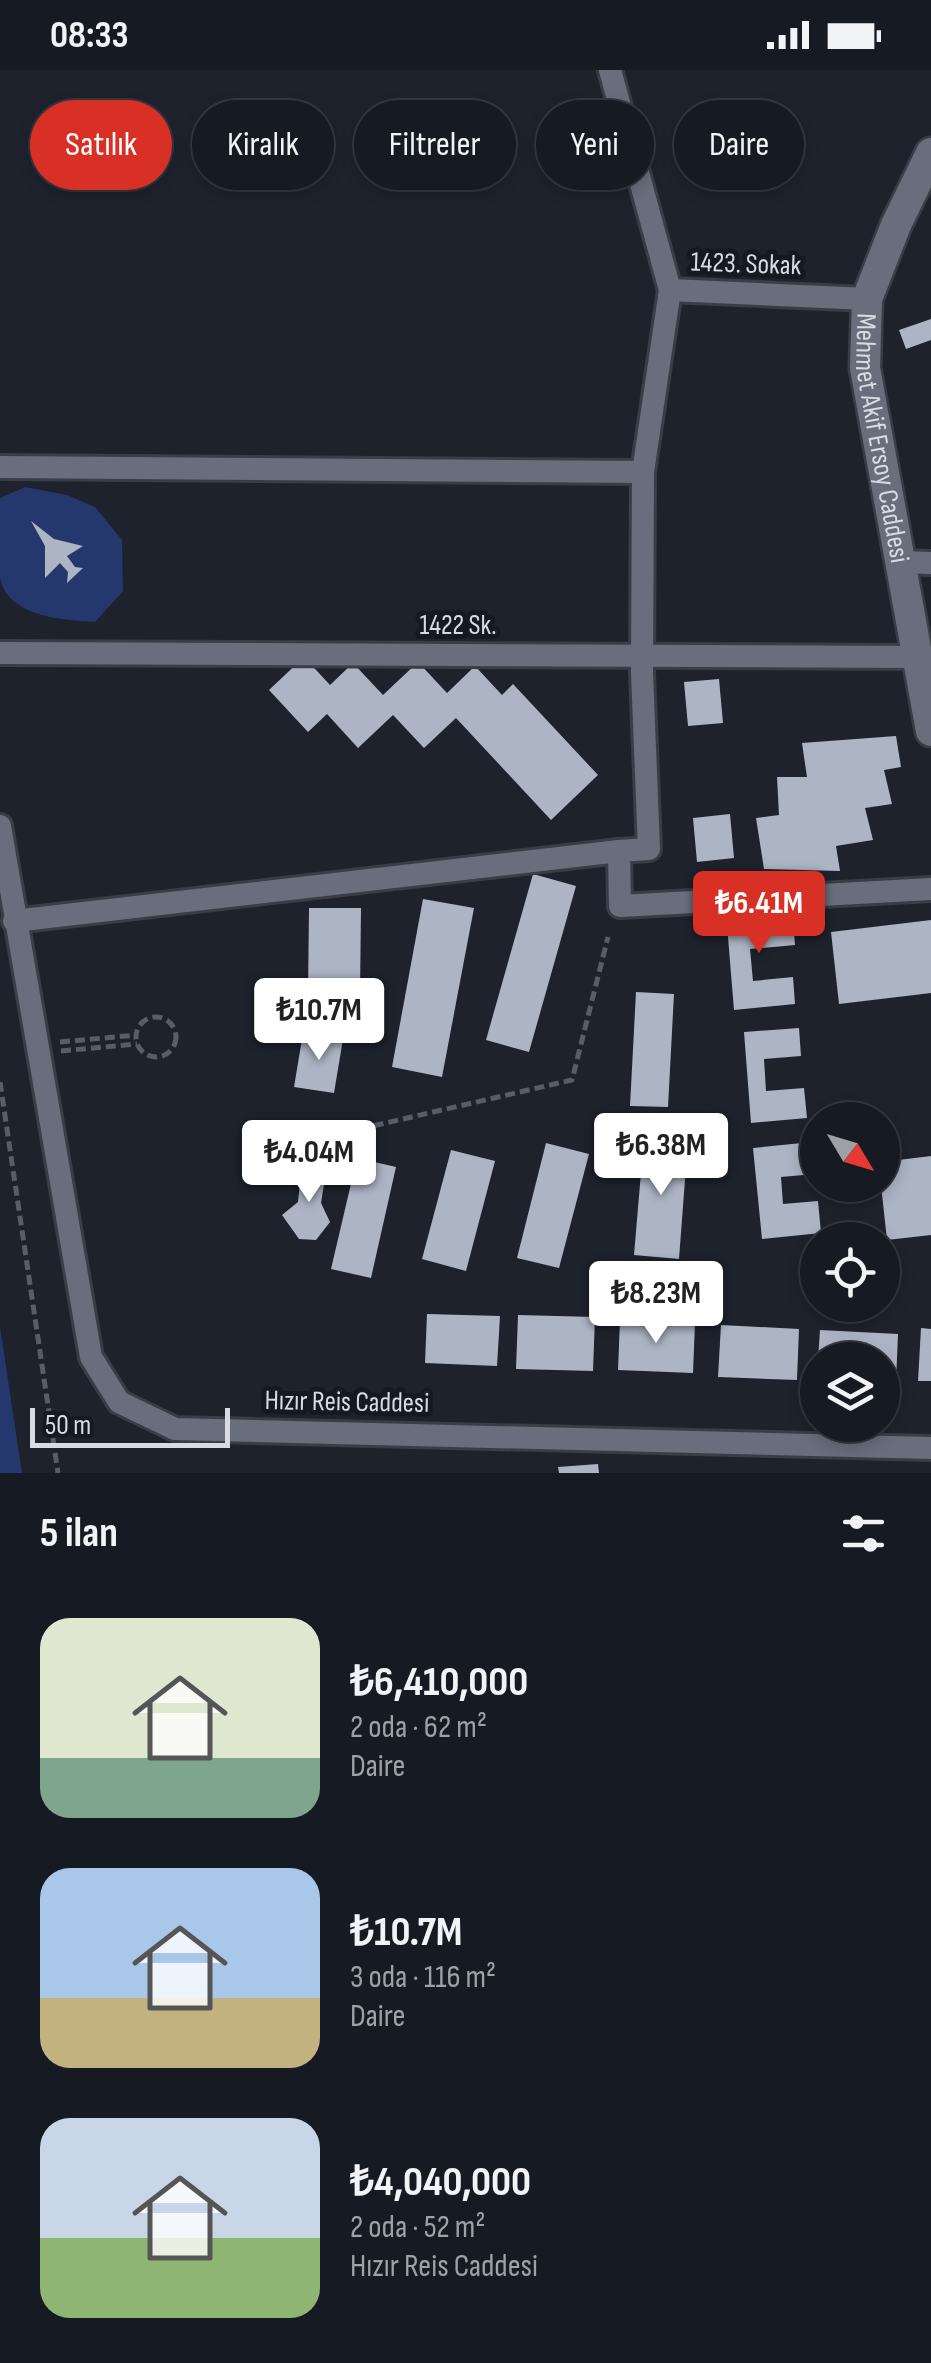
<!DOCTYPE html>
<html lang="tr">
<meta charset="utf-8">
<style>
body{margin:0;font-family:"Sofia Sans Condensed",sans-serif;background:#1f232a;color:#f1f3f6;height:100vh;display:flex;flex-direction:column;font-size:38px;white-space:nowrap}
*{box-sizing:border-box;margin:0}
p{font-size:32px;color:#9ea1a5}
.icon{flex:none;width:55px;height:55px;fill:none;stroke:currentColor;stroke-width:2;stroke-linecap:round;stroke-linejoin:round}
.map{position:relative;height:1403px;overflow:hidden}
.side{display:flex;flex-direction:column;background:#161a22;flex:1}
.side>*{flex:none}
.top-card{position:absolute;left:30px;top:30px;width:872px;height:90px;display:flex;gap:20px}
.needle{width:65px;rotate:128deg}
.buttons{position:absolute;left:800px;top:1032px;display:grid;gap:20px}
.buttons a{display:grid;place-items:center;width:100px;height:100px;border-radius:50%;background:#161a22;box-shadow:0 5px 15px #0003,0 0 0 2px #353840;font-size:50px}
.scale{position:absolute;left:30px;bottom:25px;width:200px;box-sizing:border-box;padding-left:10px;border:5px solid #d8dbe3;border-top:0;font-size:28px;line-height:35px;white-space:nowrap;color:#d8dbe3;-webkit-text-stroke:8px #141924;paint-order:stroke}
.price{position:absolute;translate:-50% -85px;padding:0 22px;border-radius:10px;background:#fff;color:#222;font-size:32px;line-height:65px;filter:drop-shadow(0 2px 5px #0008)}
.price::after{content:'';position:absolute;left:50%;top:60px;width:30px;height:22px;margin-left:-15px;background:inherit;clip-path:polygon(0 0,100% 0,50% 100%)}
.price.active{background:#d93025;color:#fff}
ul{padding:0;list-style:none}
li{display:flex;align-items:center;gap:30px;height:250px;padding:0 40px}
li span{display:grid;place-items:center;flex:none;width:280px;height:200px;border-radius:30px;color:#555}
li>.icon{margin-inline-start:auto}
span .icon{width:120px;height:120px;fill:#fffc;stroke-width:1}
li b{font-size:42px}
h2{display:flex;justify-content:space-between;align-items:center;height:120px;padding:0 40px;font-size:42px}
.chip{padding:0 35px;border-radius:45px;background:#161a22;box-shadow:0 5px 15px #0003,0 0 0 2px #353840;font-size:35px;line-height:90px}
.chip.active{background:#d93025;color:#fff}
.status{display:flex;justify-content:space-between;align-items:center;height:70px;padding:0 50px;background:#161a22;direction:ltr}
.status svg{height:28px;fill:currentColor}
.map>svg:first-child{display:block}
</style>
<div class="status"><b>08:33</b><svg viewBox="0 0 49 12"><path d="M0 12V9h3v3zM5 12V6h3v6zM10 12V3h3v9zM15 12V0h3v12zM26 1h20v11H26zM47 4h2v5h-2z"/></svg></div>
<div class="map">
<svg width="931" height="1403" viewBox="0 0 931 1403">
<rect width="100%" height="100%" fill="#1d222d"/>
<g fill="#25386d">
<path d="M25 417 67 425 95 437 122 470 123 521 95 552C63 550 8 547 0 508 0 484 0 453 0 428Z"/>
<path d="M0 1257 22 1403H0Z"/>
</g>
<g fill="#adb4c4">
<path d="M931 249V270L906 279 899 260Z"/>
<path d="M31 451 54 469 83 476 67 486 75 497 83 498 67 513 68 502 60 493 45 508V476Z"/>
<path d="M304 587 330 615 353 593 383 625 418 592 447 623 475 596 502 625 513 614 598 705 551 750 456 648 424 678 393 645 358 678 327 644 308 662 269 620Z"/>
<path d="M719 609 723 653 688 656 684 612Z"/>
<path d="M896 666 901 697 884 700 892 734 865 738 873 770 836 776 840 801 764 799 756 748 779 745 777 707H807L802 673Z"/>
<path d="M730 744 734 788 697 792 693 748Z"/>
<path d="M533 804 576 816 529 982 486 970Z"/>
<path d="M423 829 474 838 442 1007 392 997Z"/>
<path d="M792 837 795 875 750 879 753 911 793 907 795 934 734 940 726 843Z"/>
<path d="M309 838H361L360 924H308Z"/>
<path d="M931 850V923L839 934 831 862Z"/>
<path d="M636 922 674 924 668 1037 630 1036Z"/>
<path d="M799 958 801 986 764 989 766 1021 804 1018 807 1048 751 1053 744 962Z"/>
<path d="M303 963 343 969 334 1023 294 1017Z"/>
<path d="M644 1067 688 1070 679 1189 634 1185Z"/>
<path d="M812 1072 815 1104 781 1107 783 1134 818 1131 821 1163 762 1169 753 1078Z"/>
<path d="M546 1073 589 1084 559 1198 517 1188Z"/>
<path d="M451 1080 495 1091 466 1201 422 1189Z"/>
<path d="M931 1086V1165L887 1170 881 1115 882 1092Z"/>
<path d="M357 1088 396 1097 371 1208 331 1199Z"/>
<path d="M302 1094 327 1095 321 1133 330 1152 316 1170 299 1169 282 1145 298 1132Z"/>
<path d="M427 1244 500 1246 497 1296 425 1293Z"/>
<path d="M518 1245 595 1247 593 1301 516 1299Z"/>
<path d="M620 1250 695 1253 693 1303 618 1300Z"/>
<path d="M721 1255 799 1259 797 1310 718 1307Z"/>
<path d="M921 1258 931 1259V1311H918Z"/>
<path d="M820 1260 898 1264 896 1313 882 1312V1290H818Z"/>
<path d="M598 1394 599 1403H559L558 1397Z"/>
</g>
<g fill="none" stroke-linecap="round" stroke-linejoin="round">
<g stroke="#393d46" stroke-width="28">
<g id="minor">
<path d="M610 0 670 220 867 229"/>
<path d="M670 220 643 402 642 603 649 779 619 781 620 836 931 819"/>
<path d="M0 397 643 402"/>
<path d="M898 492 931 493"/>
<path d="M0 583 915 587"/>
<path d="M0 756 91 1287 119 1332 175 1359 931 1378"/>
<path d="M14 851 619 781"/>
</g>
</g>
<g stroke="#393d46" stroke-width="35">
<g id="secondary">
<path id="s1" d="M931 83 896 155 867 229 865 298 931 661"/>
</g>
</g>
<g stroke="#595d67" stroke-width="5" stroke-dasharray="10 5" stroke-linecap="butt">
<circle cx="156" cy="967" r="20"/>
<path d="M60 972 137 965"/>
<path d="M61 981 137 974"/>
<path d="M0 1012 58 1403"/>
<path d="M286 1076 572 1010 608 867"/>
</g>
<use href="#minor" stroke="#686e7c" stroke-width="22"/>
<use href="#secondary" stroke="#686e7c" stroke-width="30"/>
</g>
<g text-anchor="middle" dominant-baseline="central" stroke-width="10" stroke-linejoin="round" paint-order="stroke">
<g font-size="28" fill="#d8dbe3" stroke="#141924">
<text transform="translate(746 194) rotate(2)">1423. Sokak</text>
<text stroke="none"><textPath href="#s1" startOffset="300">Mehmet Akif Ersoy Caddesi</textPath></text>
<text x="458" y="555">1422 Sk.</text>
<text transform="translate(347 1332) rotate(1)">Hızır Reis Caddesi</text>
</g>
</g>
</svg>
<div class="buttons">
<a><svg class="needle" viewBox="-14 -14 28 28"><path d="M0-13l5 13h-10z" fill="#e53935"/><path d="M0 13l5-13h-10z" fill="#9ea1a5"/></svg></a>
<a><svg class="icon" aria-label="locate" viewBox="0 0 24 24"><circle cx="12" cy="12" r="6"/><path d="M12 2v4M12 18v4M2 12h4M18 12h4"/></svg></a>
<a><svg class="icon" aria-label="layers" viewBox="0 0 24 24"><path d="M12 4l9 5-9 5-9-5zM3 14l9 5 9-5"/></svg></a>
</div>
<div class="scale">50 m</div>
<b class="price active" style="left:759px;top:886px">₺6.41M</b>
<b class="price" style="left:319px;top:993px">₺10.7M</b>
<b class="price" style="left:661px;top:1128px">₺6.38M</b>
<b class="price" style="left:309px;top:1135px">₺4.04M</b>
<b class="price" style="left:656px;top:1276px">₺8.23M</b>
<div class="top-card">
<a class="chip active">Satılık</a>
<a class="chip">Kiralık</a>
<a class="chip">Filtreler</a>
<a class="chip">Yeni</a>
<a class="chip">Daire</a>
</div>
</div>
<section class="side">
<h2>5 ilan<svg class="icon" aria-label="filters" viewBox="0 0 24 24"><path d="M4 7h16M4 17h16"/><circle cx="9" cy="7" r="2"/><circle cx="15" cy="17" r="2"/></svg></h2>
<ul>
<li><span style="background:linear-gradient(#dfe7d0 70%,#7fa58c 0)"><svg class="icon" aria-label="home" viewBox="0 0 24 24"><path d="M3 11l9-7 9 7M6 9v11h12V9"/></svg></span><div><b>₺6,410,000</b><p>2 oda · 62 m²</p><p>Daire</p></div></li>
<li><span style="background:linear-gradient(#a9c7e8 65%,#c2b280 0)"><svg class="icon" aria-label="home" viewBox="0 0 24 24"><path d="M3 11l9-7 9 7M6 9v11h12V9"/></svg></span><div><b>₺10.7M</b><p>3 oda · 116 m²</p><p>Daire</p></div></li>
<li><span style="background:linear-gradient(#c9d6e8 60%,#8fb573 0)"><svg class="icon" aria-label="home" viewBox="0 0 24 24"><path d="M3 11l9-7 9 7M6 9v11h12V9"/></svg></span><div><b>₺4,040,000</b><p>2 oda · 52 m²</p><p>Hızır Reis Caddesi</p></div></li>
</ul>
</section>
